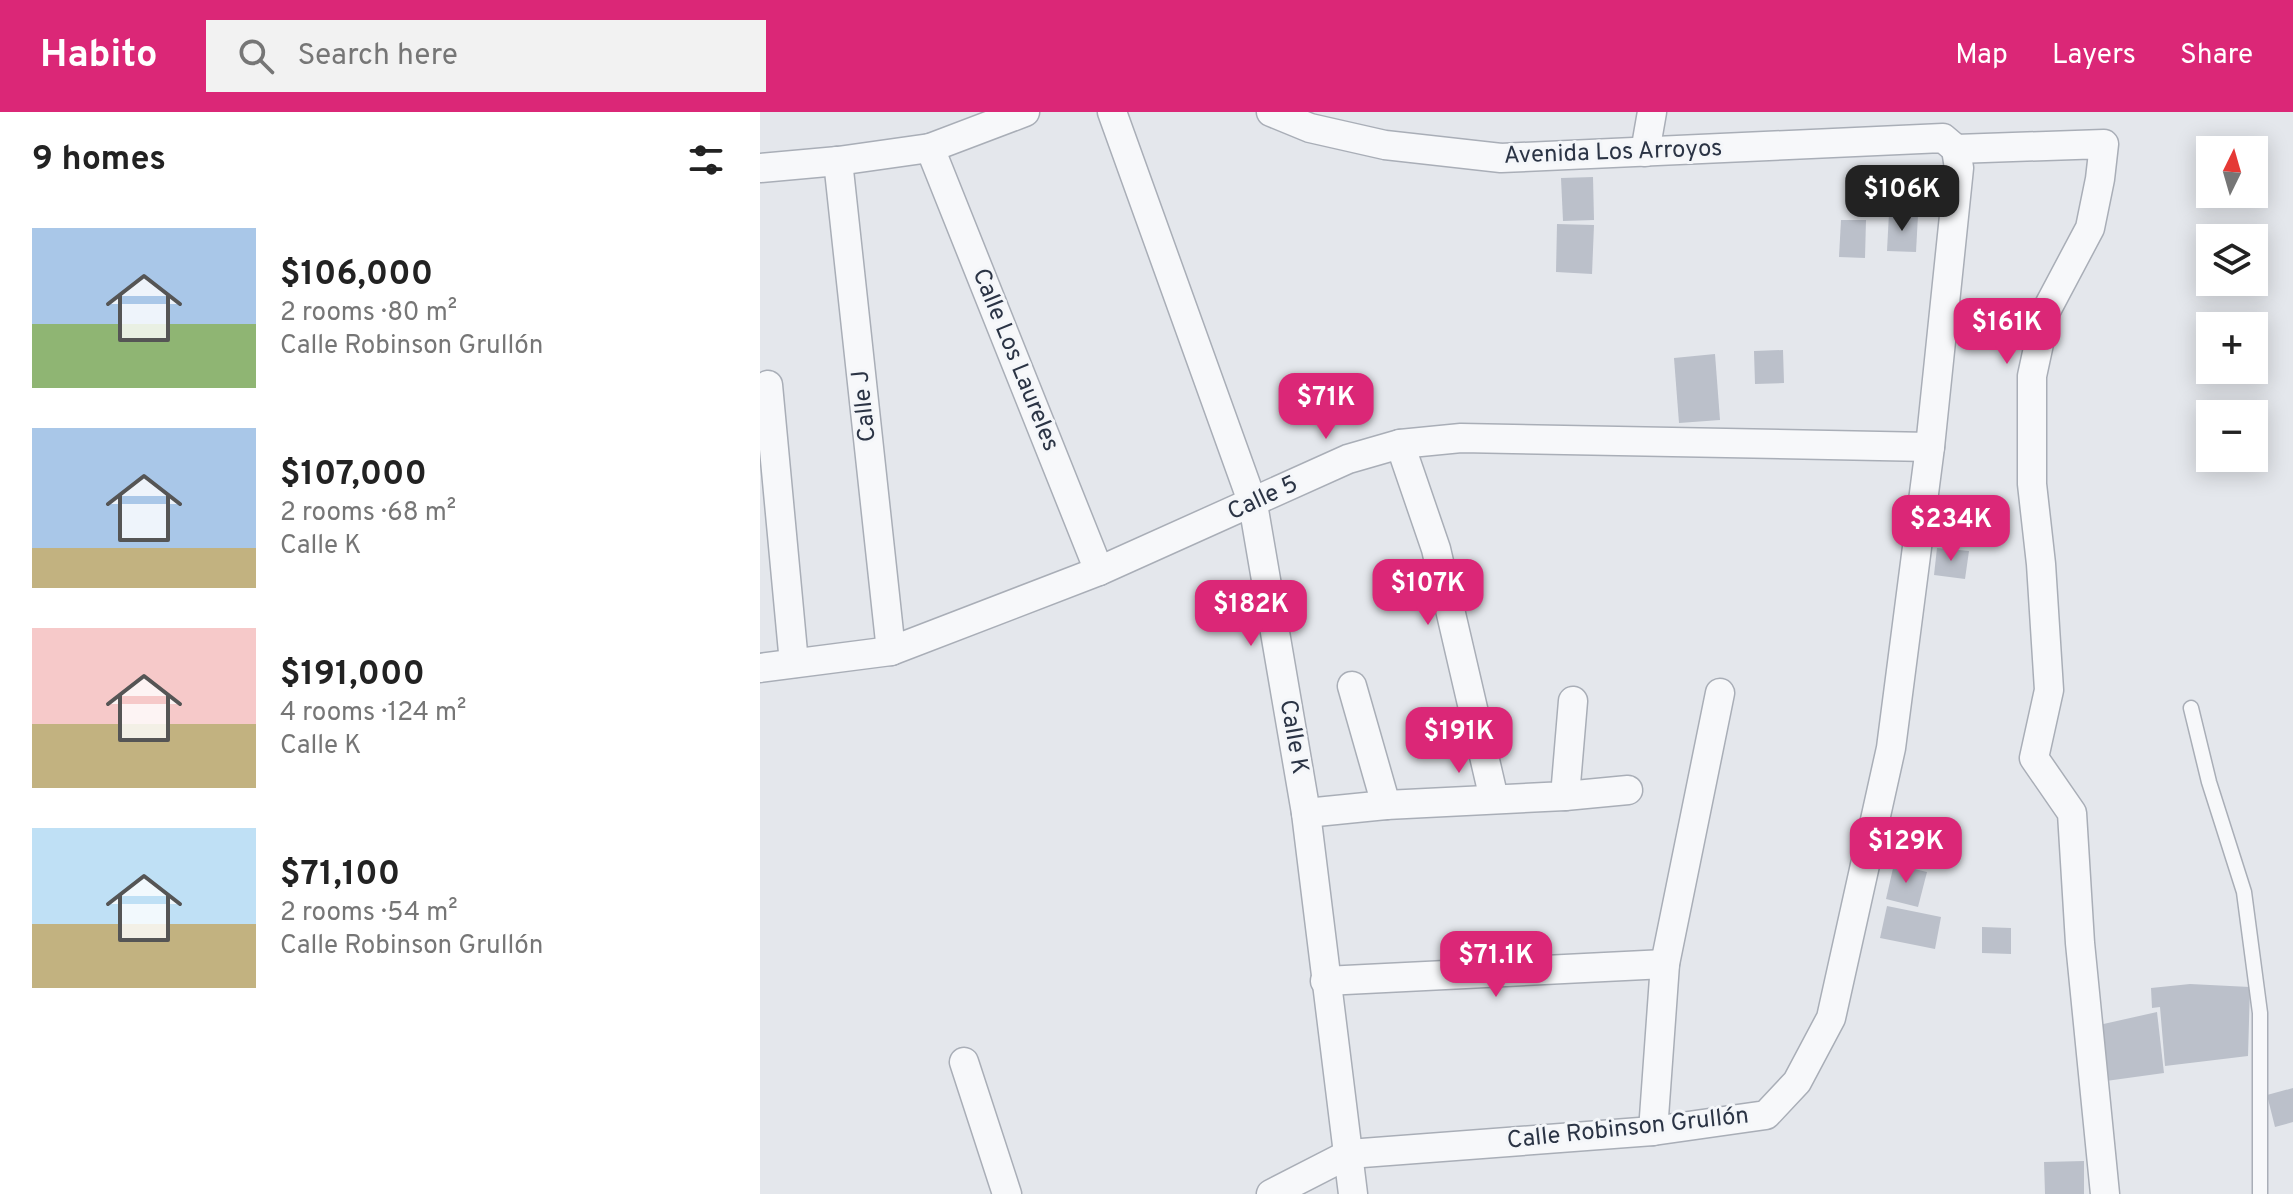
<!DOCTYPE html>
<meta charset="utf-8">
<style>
body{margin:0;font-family:Overpass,sans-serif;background:#f2f2f2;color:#222;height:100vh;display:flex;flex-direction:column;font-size:30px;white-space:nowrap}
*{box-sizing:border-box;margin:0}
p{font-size:26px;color:#767676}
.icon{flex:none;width:44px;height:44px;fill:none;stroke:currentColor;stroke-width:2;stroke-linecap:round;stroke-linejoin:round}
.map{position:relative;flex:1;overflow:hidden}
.sheet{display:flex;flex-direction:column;background:#fff;width:760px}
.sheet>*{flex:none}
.needle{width:52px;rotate:5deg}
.controls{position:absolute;left:1436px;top:24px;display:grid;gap:16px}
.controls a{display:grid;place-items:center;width:72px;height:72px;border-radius:0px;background:#fff;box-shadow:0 4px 20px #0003;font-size:40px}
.price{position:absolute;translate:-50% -68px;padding:0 18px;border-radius:16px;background:#db2777;color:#fff;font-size:26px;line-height:52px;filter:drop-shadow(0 2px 4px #0008)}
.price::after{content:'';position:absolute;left:50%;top:48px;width:24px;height:18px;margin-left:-12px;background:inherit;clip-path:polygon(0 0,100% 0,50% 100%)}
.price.on{background:#222;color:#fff}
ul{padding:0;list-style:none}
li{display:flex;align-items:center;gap:24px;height:200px;padding:0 32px}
li span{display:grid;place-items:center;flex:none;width:224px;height:160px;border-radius:0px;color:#555}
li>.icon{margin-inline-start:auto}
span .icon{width:96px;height:96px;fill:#fffc;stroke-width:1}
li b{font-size:34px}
h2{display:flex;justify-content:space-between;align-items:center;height:96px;padding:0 32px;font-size:34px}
header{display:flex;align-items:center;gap:48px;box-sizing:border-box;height:112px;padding:0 40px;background:#db2777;color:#fff}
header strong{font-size:38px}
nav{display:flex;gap:44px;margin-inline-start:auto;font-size:28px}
.search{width:560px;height:72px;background:#f2f2f2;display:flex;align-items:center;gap:20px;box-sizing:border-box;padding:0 28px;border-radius:0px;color:#767676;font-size:30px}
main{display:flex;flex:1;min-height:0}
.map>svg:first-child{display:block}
</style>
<header>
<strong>Habito</strong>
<div class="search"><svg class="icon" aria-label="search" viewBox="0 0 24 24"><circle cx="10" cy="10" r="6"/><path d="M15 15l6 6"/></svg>Search here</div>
<nav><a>Map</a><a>Layers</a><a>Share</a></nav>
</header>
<main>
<section class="sheet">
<h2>9 homes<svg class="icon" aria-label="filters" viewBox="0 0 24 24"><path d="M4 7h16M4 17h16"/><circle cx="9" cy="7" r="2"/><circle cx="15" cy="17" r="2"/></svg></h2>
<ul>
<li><span style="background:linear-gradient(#a9c7e8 60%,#8fb573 0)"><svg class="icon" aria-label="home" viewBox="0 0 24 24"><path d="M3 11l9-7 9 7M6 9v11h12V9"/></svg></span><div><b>$106,000</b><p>2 rooms · 80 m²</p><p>Calle Robinson Grullón</p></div></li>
<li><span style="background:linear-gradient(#a9c7e8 75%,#c2b280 0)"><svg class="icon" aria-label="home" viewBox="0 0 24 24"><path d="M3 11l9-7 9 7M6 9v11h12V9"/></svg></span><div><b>$107,000</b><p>2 rooms · 68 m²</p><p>Calle K</p></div></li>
<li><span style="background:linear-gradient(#f6c9c9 60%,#c2b280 0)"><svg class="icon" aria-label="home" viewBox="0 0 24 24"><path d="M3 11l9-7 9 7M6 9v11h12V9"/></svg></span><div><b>$191,000</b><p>4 rooms · 124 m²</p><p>Calle K</p></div></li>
<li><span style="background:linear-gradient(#bfe0f5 60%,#c2b280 0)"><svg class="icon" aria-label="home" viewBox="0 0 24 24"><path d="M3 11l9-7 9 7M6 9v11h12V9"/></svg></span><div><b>$71,100</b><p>2 rooms · 54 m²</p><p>Calle Robinson Grullón</p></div></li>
</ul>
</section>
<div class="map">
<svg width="1533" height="1082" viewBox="0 0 1533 1082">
<rect width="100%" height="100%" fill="#e4e7ec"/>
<g fill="#bbc0ca">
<path d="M833 65 834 108 803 109 801 66Z"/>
<path d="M1129 101 1158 103 1156 140 1127 139Z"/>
<path d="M1081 108H1106L1105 146 1079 145Z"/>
<path d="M797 112 834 113 832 162 796 160Z"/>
<path d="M1023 238 1024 271 995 272 994 239Z"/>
<path d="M955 242 960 308 919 311 914 246Z"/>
<path d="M1177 436 1209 439 1205 467 1174 463Z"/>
<path d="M1134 752 1167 760 1158 795 1126 787Z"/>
<path d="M1127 794 1181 805 1175 837 1120 826Z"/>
<path d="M1222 815 1251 816V842L1222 841Z"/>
<path d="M1430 872 1490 875 1488 944 1405 954 1400 895 1392 896 1391 876Z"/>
<path d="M1397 900 1404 961 1346 969 1339 913Z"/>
<path d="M1533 976V1010L1515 1015 1507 983Z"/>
<path d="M1324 1049V1082H1285L1284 1050Z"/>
</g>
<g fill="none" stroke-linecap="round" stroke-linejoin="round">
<g stroke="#a9aeb7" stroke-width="17">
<path id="lane" d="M1431 596 1449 670 1484 780 1500 901V1082"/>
</g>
<g stroke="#a9aeb7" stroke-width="31">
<g id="street">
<path d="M352 0 493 392 546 701 593 1082"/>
<path d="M511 0 550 16 625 33 741 46 1183 26 1196 37"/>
<path d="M170 36 339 459"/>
<path d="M1196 37 1344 32 1340 67 1330 116 1286 199 1272 264V372L1281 452 1289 578 1274 646 1312 701 1320 831 1345 1082"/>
<path d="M885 40 892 0"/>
<path d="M78 49 131 539"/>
<path d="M0 56 78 49 170 36 265 0"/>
<path d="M8 273 34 551"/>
<path d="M640 332 676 437 734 687"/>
<path d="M0 556 131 539 339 459 588 347 640 332 701 326 1170 335"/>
<path d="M592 574 626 693"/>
<path d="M805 684 868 678"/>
<path d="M546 701 626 693 805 684 813 589"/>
<path d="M565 869 905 852"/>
<path d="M204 950 247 1082"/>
<path d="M893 1019 905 852 960 581"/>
<path d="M511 1082 589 1042 893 1019 1006 1003 1037 970 1071 906 1131 636 1170 335 1199 56 1196 37"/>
</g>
</g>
<use href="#lane" stroke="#f7f8fa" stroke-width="14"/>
<use href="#street" stroke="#f7f8fa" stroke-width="28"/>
</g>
<g text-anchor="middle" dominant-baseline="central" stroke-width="6" stroke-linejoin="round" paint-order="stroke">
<g font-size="24" fill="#2b3445" stroke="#f4f6f9">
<text transform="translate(853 41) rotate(-2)">Avenida Los Arroyos</text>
<text transform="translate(255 248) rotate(68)">Calle Los Laureles</text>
<text transform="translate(105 294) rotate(-96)">Calle J</text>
<text transform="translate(503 387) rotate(-25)">Calle 5</text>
<text transform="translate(533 625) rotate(80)">Calle K</text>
<text transform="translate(868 1017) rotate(-6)">Calle Robinson Grullón</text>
</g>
</g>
</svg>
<div class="controls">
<a><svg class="needle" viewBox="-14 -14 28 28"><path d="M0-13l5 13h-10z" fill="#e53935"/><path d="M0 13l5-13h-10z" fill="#767676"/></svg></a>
<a><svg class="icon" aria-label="layers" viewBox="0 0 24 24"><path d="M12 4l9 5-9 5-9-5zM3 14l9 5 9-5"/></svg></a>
<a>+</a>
<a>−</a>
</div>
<b class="price on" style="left:1142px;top:121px">$106K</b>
<b class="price" style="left:1247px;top:254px">$161K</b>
<b class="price" style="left:566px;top:329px">$71K</b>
<b class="price" style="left:1191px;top:451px">$234K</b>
<b class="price" style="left:668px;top:515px">$107K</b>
<b class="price" style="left:491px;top:536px">$182K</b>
<b class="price" style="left:699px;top:663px">$191K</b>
<b class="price" style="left:1146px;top:773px">$129K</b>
<b class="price" style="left:736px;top:887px">$71.1K</b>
</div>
</main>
